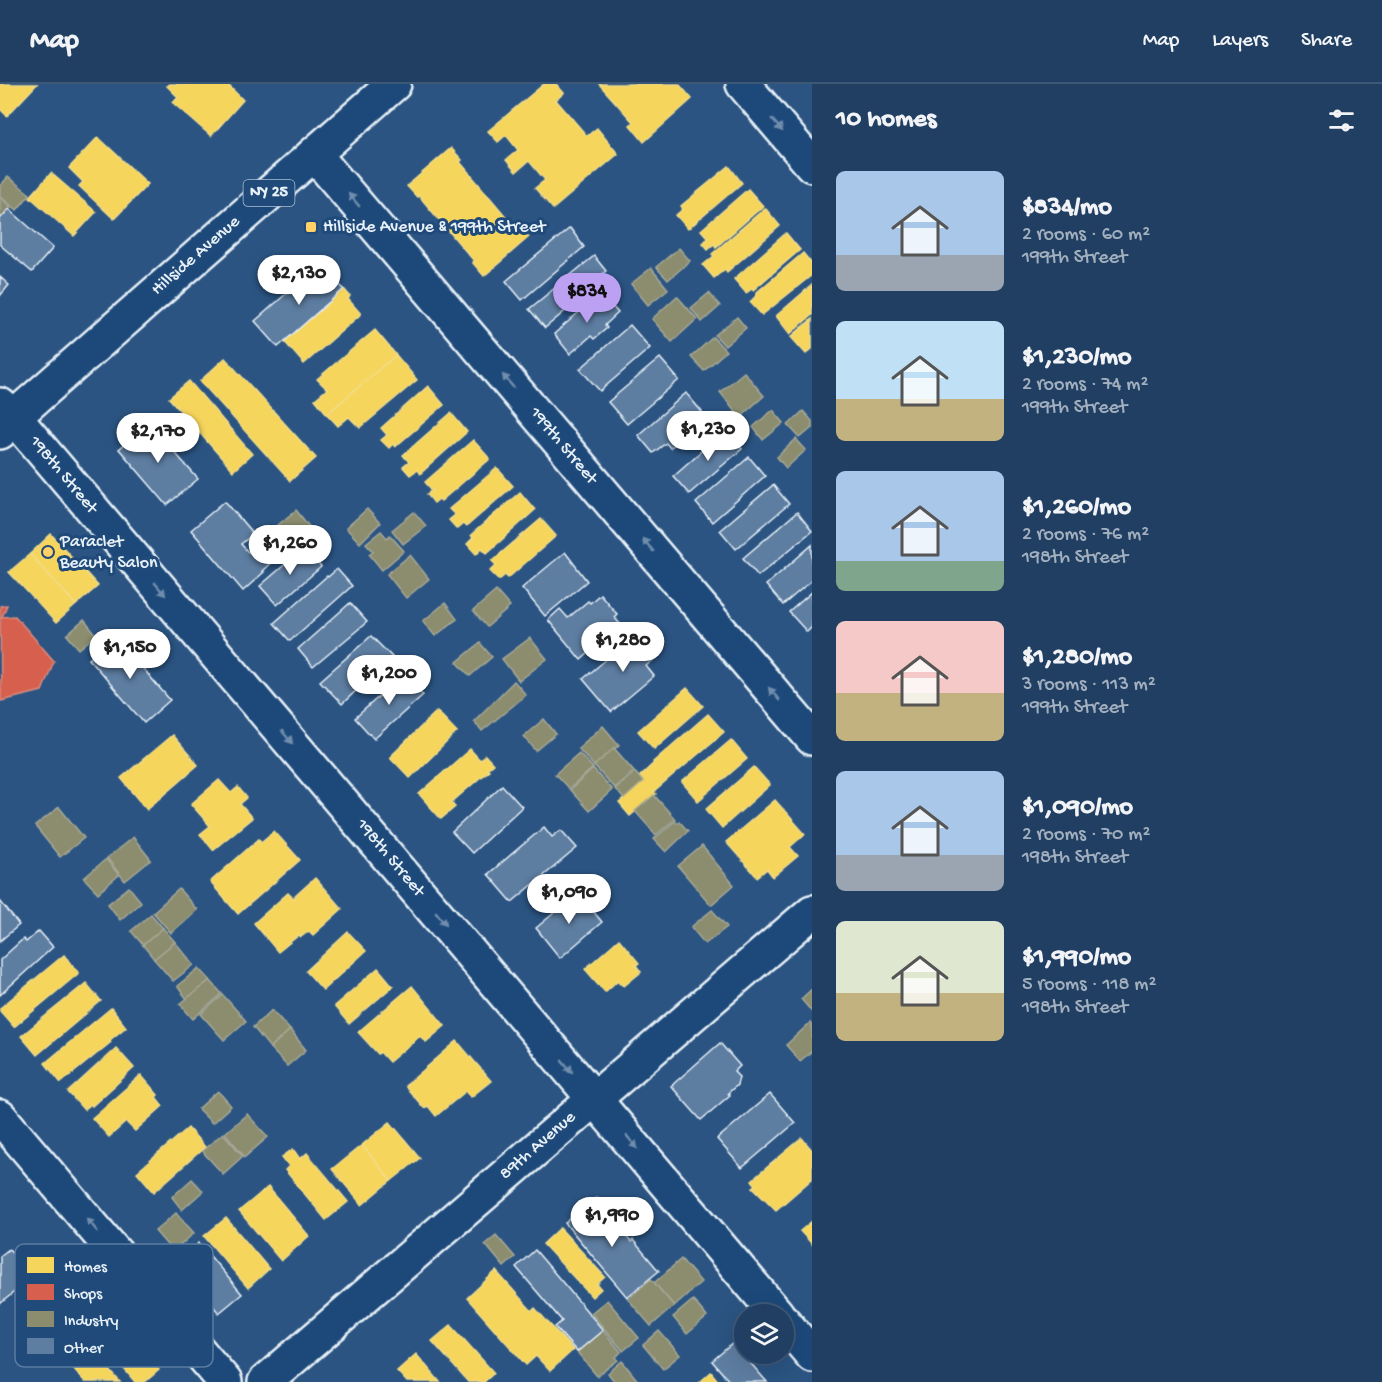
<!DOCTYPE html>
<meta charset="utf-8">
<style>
body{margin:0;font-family:"Gochi Hand",sans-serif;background:#2d4a6b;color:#f1f3f6;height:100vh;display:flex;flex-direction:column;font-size:22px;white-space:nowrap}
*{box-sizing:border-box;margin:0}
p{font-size:20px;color:#a2afbe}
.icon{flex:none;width:33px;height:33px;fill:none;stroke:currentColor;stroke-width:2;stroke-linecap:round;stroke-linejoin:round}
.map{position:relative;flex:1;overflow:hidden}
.side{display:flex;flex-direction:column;background:#203f62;width:570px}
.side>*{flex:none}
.tools{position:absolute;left:734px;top:1220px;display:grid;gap:12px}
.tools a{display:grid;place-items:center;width:60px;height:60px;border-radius:50%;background:#203f62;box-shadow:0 6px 24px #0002,0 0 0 2px #3d5877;font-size:30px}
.price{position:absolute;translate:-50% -51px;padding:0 14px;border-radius:21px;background:#fff;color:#222;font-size:20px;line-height:39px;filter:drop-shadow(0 2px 3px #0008)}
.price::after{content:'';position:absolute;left:50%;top:36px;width:18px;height:14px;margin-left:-9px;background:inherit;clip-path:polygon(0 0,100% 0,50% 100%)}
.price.current{background:#bca0f2;color:#111}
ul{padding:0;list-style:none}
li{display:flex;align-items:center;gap:18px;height:150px;padding:0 24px}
li span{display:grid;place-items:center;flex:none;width:168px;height:120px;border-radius:9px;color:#555}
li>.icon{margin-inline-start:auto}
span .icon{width:72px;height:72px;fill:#fffc;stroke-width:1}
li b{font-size:26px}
h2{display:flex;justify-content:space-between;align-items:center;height:72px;padding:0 24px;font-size:26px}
header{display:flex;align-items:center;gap:36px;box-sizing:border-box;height:84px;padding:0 30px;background:#203f62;border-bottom:2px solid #3d5877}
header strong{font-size:28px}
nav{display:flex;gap:33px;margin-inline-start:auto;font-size:21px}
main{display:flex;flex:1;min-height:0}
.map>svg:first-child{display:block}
</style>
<header>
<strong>Map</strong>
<nav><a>Map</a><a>Layers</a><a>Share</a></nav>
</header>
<main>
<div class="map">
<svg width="812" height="1298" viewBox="0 0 812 1298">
<rect width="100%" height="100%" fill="#2b5482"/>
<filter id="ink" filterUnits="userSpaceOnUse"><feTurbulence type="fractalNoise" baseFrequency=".0167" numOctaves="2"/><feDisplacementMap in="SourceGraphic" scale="12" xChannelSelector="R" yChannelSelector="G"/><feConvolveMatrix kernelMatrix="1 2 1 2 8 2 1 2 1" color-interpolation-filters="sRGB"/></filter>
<g filter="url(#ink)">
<g fill="#f6d55c" stroke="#f2dd8b" stroke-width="1.5">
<path d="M0 0H37L7 32 0 25Z"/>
<path d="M169 0H227L243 16 211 52 173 19 178 13 167 2Z"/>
<path d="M544 0H556L564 9 556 16 587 52 597 44 618 70 553 125 535 104 545 96 529 77 516 88 506 76 518 66 506 51 498 58 488 47Z"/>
<path d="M599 0H679L692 15 644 58 630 41 633 38Z"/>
<path d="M98 53 148 100 114 135 79 102 83 98 69 84Z"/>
<path d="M451 64 462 76 460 78 514 142 518 140 529 153 484 192 472 178 474 177 419 112 417 113 407 102Z"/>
<path d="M729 82 742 99 688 145 676 131 683 125 681 122Z"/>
<path d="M51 89 96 128 74 152 30 113Z"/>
<path d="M748 105 763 122 716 163 714 160 708 165 703 159 708 154 701 146Z"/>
<path d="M765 124 780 142 727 188 725 185 714 194 703 181 714 172 712 170Z"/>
<path d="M786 149 800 166 753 206 752 205 746 209 734 195Z"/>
<path d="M803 169 812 180V191L762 231 750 218 757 211 756 209Z"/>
<path d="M812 201V231L790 250 776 232Z"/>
<path d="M344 205 350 212 348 215 361 230 304 280 284 257Z"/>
<path d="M812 235V265L806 270 791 253Z"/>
<path d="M375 246 396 271 327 330 315 315 327 305 317 295Z"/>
<path d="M396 271 417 296 360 344 349 333 338 342 327 330Z"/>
<path d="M225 274 316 374 290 397 200 297Z"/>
<path d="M189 297 252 370 233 387 169 314Z"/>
<path d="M428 302 444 321 395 363 393 360 389 364 381 356 387 351 381 344Z"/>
<path d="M451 329 467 348 420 390 417 386 410 391 403 383 409 378 403 371Z"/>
<path d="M473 356 490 375 441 417 439 415 434 419 427 410 432 406 425 398Z"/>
<path d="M497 384 513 402 466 443 463 440 457 445 449 436 455 431 449 425Z"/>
<path d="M520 408 535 426 487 469 482 464 476 470 467 460 473 454 471 451Z"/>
<path d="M541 435 556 452 508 494 505 491 499 496 490 487 496 481 492 477Z"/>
<path d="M51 450 98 502 76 521 30 470Z"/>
<path d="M30 470 76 521 56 539 9 488Z"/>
<path d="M687 604 703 622 654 665 638 647Z"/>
<path d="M437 627 457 648 410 694 390 673Z"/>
<path d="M708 630 724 648 654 708 656 710 630 732 619 719 643 698 639 693 654 679 653 678Z"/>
<path d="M172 651 198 681 147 725 121 694Z"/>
<path d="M731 656 747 675 698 717 682 698Z"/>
<path d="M470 665 480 676 485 671 493 680 487 685 489 686 452 718 455 723 441 735 419 710Z"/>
<path d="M754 683 770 701 722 744 706 725Z"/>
<path d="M219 696 231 709 238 703 247 714 240 720 252 734 213 766 200 750 210 742 191 720Z"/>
<path d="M775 716 805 750 790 763 798 772 773 793 767 785 757 793 726 758Z"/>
<path d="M274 747 300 776 238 830 210 798 259 755 261 758Z"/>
<path d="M315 794 342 825 313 851 309 847 301 853 299 851 278 868 254 839 288 809 293 814Z"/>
<path d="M348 848 366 867 323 906 306 887Z"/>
<path d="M619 855 639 879 636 881 641 888 624 902 618 896 605 908 585 885Z"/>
<path d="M64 871 79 889 14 943 0 927V924Z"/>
<path d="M378 884 393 902 349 940 334 922Z"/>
<path d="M86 899 101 917 37 971 21 952Z"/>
<path d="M412 902 445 942 426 958 420 952 389 978 380 968 378 970 358 948Z"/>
<path d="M111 924 126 943 110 956 111 958 61 999 45 979Z"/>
<path d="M457 957 491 997 471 1013 466 1007 436 1032 428 1022 424 1024 405 1002Z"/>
<path d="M116 964 134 984 92 1022 91 1020 84 1026 68 1008Z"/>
<path d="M141 991 158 1011 156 1013 163 1022 135 1047 126 1038 109 1053 92 1034Z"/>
<path d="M390 1038 420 1074 391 1097 362 1061Z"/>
<path d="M188 1044 205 1063 154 1108 137 1088Z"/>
<path d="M802 1054 812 1066V1095L776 1126 753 1103 756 1101 752 1096Z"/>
<path d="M362 1061 391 1097 362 1121 332 1085Z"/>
<path d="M293 1065 300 1075 307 1069 348 1118 326 1136 285 1086 289 1082 282 1073Z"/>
<path d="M268 1103 309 1152 281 1177 239 1127Z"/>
<path d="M226 1134 269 1185 248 1204 204 1152Z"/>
<path d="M812 1137V1160L800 1147Z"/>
<path d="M560 1144 605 1193 597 1200 601 1205 592 1213 543 1160Z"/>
<path d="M496 1187 532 1227 535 1224 573 1266 550 1287 536 1272 526 1281 467 1214Z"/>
<path d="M97 1226 106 1237 112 1232 159 1286 145 1298H135L84 1237Z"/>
<path d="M451 1241 494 1289 484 1298H468L432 1257Z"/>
<path d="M84 1256 120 1298H85L64 1273Z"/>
<path d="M416 1270 440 1298H407L397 1287Z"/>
<path d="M711 1288 719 1298H700Z"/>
</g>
<path fill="#d6604d" stroke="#db8c80" stroke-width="1.5" d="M7 521 2 533 15 532 54 577 42 607 1 617 0 522Z"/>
<g fill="#8c8c6e" stroke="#a8aa97" stroke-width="1.5">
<path d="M8 93 30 110 17 126 0 112V102Z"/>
<path d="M0 113 11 123 0 135Z"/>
<path d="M679 164 690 177 668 196 656 183Z"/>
<path d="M651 184 668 205 648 221 631 200Z"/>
<path d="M709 209 720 222 702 238 691 224Z"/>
<path d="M677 212 697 235 672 258 652 235Z"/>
<path d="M737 233 746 244 725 262 715 251Z"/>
<path d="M713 253 726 267 704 287 691 273Z"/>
<path d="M744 288 764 312 740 333 720 308Z"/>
<path d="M773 326 784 339 763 356 753 343Z"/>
<path d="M803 327 812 337V344L800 354 788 341Z"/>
<path d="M796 355 806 366 786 384 777 373Z"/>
<path d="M367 425 380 439 360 459 346 444Z"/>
<path d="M296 426 315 450 281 478 261 455Z"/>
<path d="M414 428 426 442 403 460 392 446Z"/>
<path d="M381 447 387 454 390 451 404 467 382 486 369 470 373 467 366 459Z"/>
<path d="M410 471 429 495 406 514 387 490Z"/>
<path d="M496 507 510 523 487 543 473 527Z"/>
<path d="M445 519 457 535 435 552 423 537Z"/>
<path d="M84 536 96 551 79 565 67 551Z"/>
<path d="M530 554 547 575 519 597 502 575Z"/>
<path d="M480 559 492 573 470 592 457 578Z"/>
<path d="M514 597 526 611 482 647 474 637Z"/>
<path d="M544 635 556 650 536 667 524 652Z"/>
<path d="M603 642 619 661 594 682 578 664Z"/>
<path d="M614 664 634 687 614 704 594 682Z"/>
<path d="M579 669 593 684 569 705 555 690Z"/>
<path d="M593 685 612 706 589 727 570 706Z"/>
<path d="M635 688 643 698 624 715 615 705Z"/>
<path d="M654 711 675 735 656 751 635 727Z"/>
<path d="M59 723 84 754 60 773 35 742Z"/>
<path d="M675 737 677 739 679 737 688 747 666 768 654 755Z"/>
<path d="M133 753 151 776 125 797 107 774Z"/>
<path d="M702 762 734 801 711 821 678 782Z"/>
<path d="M106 775 119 791 98 809 84 794Z"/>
<path d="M129 803 141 818 120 836 108 820Z"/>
<path d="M179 805 197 826 171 849 153 828Z"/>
<path d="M712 826 727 843 705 860 691 843Z"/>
<path d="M151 830 163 844 143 861 131 847Z"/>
<path d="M163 844 175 858 154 875 143 861Z"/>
<path d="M175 858 194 881 173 897 154 875Z"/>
<path d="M199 884 210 896 187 915 177 902Z"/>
<path d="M210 896 222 910 193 935 180 920Z"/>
<path d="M812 905V928L801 915Z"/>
<path d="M223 911 246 937 224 956 201 930Z"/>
<path d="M272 926 290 946 270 964 253 943Z"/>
<path d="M810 939 812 942V967L800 977 786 961Z"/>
<path d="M290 946 306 966 287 982 270 964Z"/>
<path d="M218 1007 231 1022 212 1039 198 1025Z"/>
<path d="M247 1030 268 1053 245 1073 225 1049Z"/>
<path d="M223 1049 243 1072 223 1090 202 1067Z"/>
<path d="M192 1095 203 1107 182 1126 172 1113Z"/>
<path d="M176 1129 194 1149 173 1168 155 1147Z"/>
<path d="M496 1151 515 1173 504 1183 485 1160Z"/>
<path d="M681 1175 701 1198 674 1222 654 1199Z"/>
<path d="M651 1195 674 1222 651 1242 628 1215Z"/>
<path d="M607 1216 639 1254 623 1267 591 1229Z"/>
<path d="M693 1216 707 1233 687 1250 673 1233Z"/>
<path d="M603 1246 621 1268 616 1273 618 1276 597 1292 577 1268Z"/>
<path d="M659 1247 680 1271 663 1285 643 1261Z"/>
<path d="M622 1277 639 1298H615L608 1289Z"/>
</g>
<g fill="#5d7da1" stroke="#e8f1f8" stroke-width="1.5">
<path d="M9 125 53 164 32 188 0 161V135Z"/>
<path d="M570 144 584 163 522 216 506 197Z"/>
<path d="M594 172 606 187 592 199 595 202 545 244 529 225Z"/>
<path d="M319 181 344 205 278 263 255 237Z"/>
<path d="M0 193 9 201 0 212Z"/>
<path d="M601 209 618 229 605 241 607 244 594 255 591 252 570 270 554 250Z"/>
<path d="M630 241 650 264 600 307 580 285Z"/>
<path d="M660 274 679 296 627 340 608 318Z"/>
<path d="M686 309 702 328 687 341 691 345 670 364 666 359 653 369 638 351Z"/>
<path d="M149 339 198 395 167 421 119 365Z"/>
<path d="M725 346 742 365 689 410 673 392Z"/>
<path d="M749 373 765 392 712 438 696 419Z"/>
<path d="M773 401 789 420 736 465 720 446Z"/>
<path d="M225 417 253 450 241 460 248 468 262 456 276 474 262 487 264 488 243 507 191 446Z"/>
<path d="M797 428 812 447 758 492 743 474Z"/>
<path d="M812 461V496L783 521 766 501Z"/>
<path d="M304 464 321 483 277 521 260 502Z"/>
<path d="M565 468 587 497 545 532 522 504Z"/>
<path d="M337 485 352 502 290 557 274 539 327 492 328 493Z"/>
<path d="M812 508V543L807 548 789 528Z"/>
<path d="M600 510 617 530 614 533 621 541 581 576 548 536 560 525 568 534 588 517 590 519Z"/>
<path d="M350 519 367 538 313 583 298 565Z"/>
<path d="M639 548 658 572 646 582 654 592 611 628 583 595Z"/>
<path d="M115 552 170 616 144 639 89 575Z"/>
<path d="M371 552 392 573 342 620 320 597Z"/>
<path d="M404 590 423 611 374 655 355 634Z"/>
<path d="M502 701 522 723 472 769 452 748Z"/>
<path d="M544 743 552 753 561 746 577 764 512 818 488 790Z"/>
<path d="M578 809 602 838 560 874 536 844Z"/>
<path d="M0 817 19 841 0 857Z"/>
<path d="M39 847 53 863 0 911V876L23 855 26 858Z"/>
<path d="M720 959 740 982 734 988 739 993 737 1001 728 1009 730 1011 701 1036 671 1002Z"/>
<path d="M770 1010 795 1039 742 1084 717 1055Z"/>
<path d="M597 1113 615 1134 609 1139 620 1153 624 1150 631 1158 633 1156 659 1187 627 1213 565 1139Z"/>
<path d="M199 1159 242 1210 219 1229 176 1178Z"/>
<path d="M9 1165 33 1192 0 1220V1172Z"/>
<path d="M535 1166 603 1246 577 1268 555 1243 562 1237 516 1183Z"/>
<path d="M733 1259 767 1298H730L712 1277Z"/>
</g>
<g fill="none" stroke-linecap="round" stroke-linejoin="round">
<g stroke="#e8f1f8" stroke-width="38">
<g id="minor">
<path d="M743 0 812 81"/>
<path d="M314 70 812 654"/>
<path d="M0 321 14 333 777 1230"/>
<path d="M0 1033 225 1298"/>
<path d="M783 1237 812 1271"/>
<path d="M265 1298 812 828"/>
</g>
</g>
<g stroke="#e8f1f8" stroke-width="38">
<path id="major" d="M0 348 14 333 394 0"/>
</g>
<use href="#minor" stroke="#1f4a7a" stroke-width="33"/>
<use href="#major" stroke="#1f4a7a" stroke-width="33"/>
</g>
<defs><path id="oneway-solid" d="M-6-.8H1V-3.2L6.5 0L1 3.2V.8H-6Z" transform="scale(1.5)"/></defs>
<g fill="#6f8dac">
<use href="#oneway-solid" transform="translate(777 41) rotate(49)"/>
<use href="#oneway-solid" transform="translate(354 116) rotate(-130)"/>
<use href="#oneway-solid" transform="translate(508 297) rotate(-130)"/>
<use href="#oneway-solid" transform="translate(648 461) rotate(-130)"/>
<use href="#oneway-solid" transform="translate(160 505) rotate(50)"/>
<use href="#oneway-solid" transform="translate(774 610) rotate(-130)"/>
<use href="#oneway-solid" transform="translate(287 653) rotate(50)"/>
<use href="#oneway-solid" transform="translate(441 834) rotate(50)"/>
<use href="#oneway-solid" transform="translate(567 982) rotate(50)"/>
<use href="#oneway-solid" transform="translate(632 1058) rotate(50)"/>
<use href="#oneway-solid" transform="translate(92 1141) rotate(-130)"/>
</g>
</g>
<g fill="#ffd166" stroke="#1f4a7a" stroke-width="2">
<rect x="305" y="137" width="12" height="12" rx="3"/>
<circle cx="48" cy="468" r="6"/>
</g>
<g text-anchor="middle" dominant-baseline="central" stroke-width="6" stroke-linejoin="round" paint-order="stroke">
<rect fill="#1f4a7a" stroke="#acbfd2" stroke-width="1.5" x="243.5" y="96" width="51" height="26" rx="4.5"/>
<g font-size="16" font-weight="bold" fill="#e8f1f8">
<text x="269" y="109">NY 25</text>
</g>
<g font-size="18" fill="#e8f1f8" stroke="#1f4a7a" text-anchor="start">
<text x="323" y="143">Hillside Avenue &amp; 199th Street</text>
<text x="60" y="458">Paraclet<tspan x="60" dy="21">Beauty Salon</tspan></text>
</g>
<g font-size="18" fill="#e8f1f8" stroke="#1f4a7a">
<text transform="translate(196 172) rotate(-41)">Hillside Avenue</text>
<text transform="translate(563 362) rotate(50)">199th Street</text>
<text transform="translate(63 391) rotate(50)">198th Street</text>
<text transform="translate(390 774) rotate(50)">198th Street</text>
<text transform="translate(538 1062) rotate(-41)">89th Avenue</text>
</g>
</g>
<rect x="15" y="1160" width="198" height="123" rx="9" fill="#1f4a7a" stroke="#5b7ca0" stroke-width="1.5"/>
<rect x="27" y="1173" width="27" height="16" fill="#f6d55c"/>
<rect x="27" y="1200" width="27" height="16" fill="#d6604d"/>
<rect x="27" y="1227" width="27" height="16" fill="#8c8c6e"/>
<rect x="27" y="1254" width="27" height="16" fill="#5d7da1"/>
<g font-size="16" fill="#e8f1f8">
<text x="64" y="1187">Homes</text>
<text x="64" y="1214">Shops</text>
<text x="64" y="1241">Industry</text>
<text x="64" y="1268">Other</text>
</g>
</svg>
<div class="tools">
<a><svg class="icon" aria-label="layers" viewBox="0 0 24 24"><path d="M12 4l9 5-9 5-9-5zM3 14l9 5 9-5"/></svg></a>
</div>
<b class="price" style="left:299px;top:222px">$2,130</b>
<b class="price current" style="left:587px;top:240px">$834</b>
<b class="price" style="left:708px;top:378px">$1,230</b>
<b class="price" style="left:158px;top:380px">$2,170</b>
<b class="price" style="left:290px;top:492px">$1,260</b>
<b class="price" style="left:623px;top:589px">$1,280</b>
<b class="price" style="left:130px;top:596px">$1,150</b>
<b class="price" style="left:389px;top:622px">$1,200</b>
<b class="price" style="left:569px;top:841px">$1,090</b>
<b class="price" style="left:612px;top:1164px">$1,990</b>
</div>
<section class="side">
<h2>10 homes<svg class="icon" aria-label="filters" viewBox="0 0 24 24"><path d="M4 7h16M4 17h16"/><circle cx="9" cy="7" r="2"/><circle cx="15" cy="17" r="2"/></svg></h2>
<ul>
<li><span style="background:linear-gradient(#a9c7e8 70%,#9aa5b1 0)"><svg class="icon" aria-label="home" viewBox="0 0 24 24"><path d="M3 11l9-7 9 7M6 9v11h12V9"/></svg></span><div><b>$834/mo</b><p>2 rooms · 60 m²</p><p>199th Street</p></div></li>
<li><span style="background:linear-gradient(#bfe0f5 65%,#c2b280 0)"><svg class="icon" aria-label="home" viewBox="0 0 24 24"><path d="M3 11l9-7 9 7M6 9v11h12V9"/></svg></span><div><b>$1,230/mo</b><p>2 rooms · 74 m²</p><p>199th Street</p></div></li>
<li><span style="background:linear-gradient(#a9c7e8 75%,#7fa58c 0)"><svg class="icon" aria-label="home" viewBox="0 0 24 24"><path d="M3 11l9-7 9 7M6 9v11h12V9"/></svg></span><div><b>$1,260/mo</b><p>2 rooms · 76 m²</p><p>198th Street</p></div></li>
<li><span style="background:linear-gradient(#f6c9c9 60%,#c2b280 0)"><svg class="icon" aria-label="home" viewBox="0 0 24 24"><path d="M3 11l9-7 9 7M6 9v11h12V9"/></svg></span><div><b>$1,280/mo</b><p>3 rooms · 113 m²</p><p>199th Street</p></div></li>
<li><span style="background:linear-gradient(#a9c7e8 70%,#9aa5b1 0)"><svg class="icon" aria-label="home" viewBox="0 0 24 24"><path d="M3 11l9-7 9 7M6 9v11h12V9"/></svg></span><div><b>$1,090/mo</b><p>2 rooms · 70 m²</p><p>198th Street</p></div></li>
<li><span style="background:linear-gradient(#dfe7d0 60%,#c2b280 0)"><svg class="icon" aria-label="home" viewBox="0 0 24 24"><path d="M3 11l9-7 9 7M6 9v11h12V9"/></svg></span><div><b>$1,990/mo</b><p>5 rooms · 118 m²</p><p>198th Street</p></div></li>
</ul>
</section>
</main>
